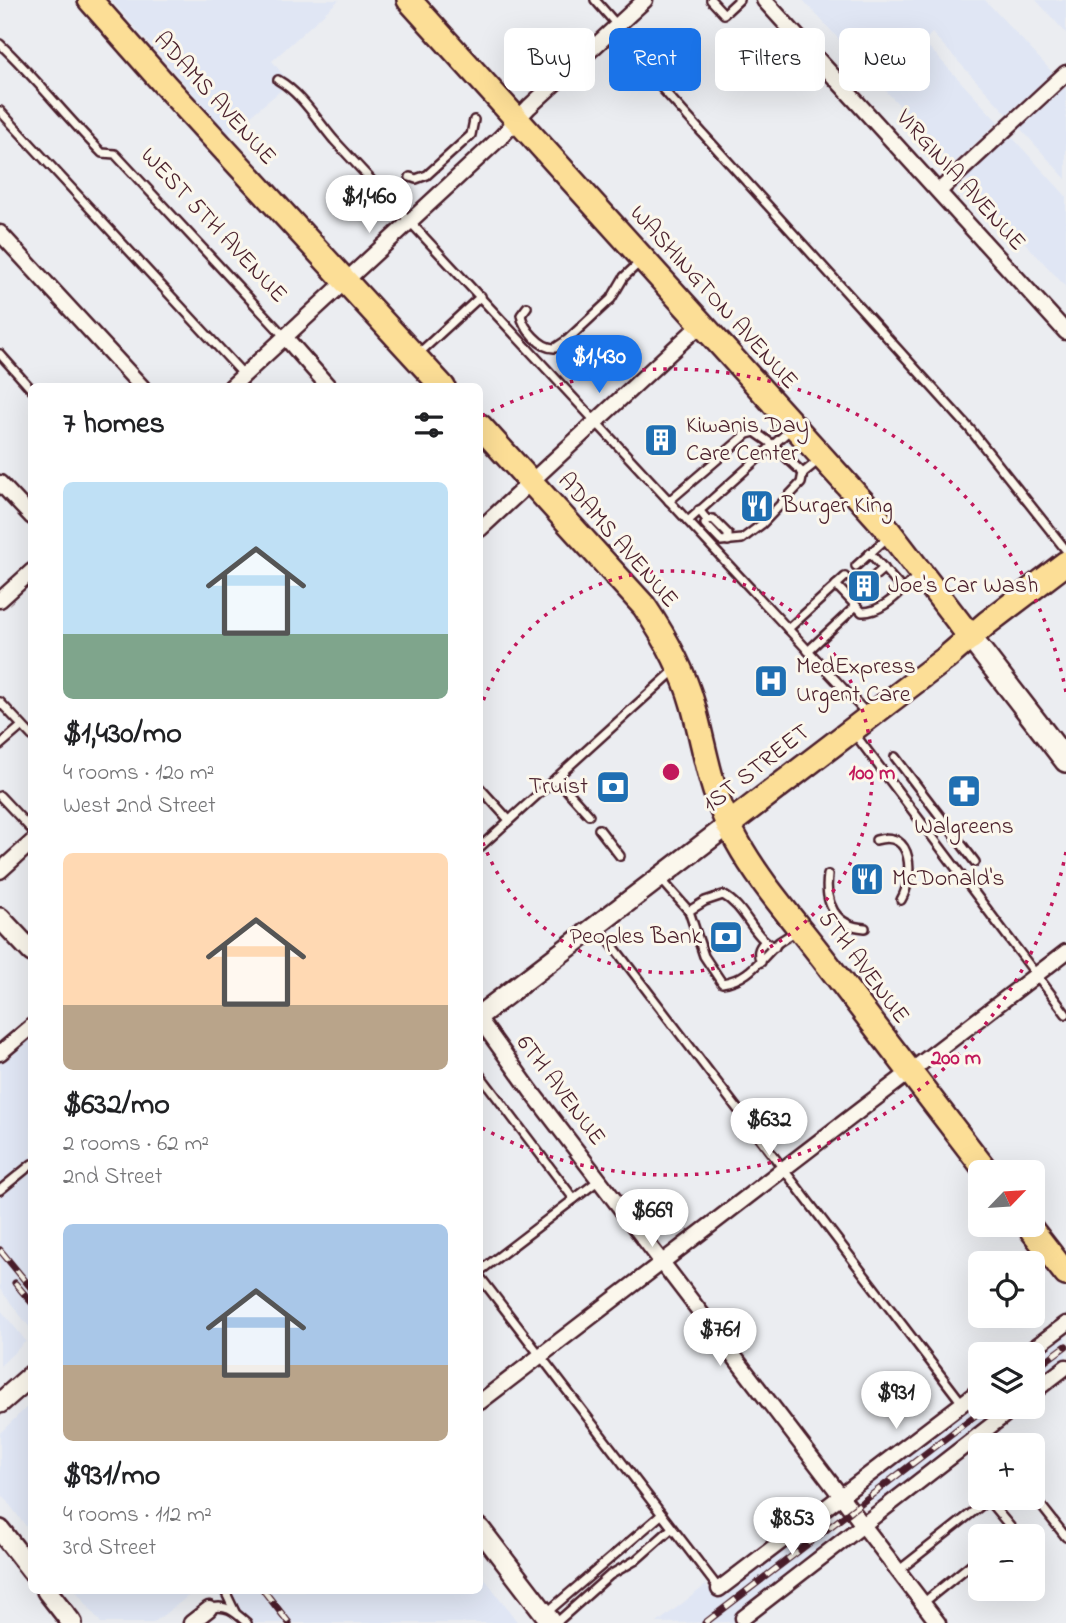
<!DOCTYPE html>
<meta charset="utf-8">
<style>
body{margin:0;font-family:"Indie Flower",sans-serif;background:#f6f6f6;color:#202124;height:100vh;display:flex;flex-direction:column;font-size:26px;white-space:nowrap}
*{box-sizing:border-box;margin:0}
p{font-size:23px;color:#757577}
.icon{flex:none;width:38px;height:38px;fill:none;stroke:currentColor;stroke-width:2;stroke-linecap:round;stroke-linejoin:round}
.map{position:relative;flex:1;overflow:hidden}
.drawer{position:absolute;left:28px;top:383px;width:455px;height:1211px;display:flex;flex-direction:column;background:#fff;border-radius:10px;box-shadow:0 7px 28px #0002}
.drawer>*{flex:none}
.guide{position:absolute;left:504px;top:28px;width:457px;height:63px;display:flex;gap:14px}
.needle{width:46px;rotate:65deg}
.tools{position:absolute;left:968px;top:1160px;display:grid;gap:14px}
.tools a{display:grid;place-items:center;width:77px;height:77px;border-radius:10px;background:#fff;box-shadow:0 7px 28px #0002;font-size:35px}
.price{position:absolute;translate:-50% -60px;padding:0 16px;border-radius:24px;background:#fff;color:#222;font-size:23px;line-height:46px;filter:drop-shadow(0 2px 4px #0008)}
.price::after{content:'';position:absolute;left:50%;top:42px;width:21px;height:16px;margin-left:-10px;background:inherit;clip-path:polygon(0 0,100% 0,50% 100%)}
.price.on{background:#1a73e8;color:#fff}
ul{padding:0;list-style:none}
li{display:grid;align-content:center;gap:14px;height:371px;padding:0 35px}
li span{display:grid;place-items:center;height:217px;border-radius:10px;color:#555}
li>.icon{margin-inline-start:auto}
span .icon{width:126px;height:126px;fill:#fffc;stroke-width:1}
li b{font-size:30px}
h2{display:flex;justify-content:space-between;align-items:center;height:84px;padding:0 35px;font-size:30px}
.pill{padding:0 24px;border-radius:10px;background:#fff;box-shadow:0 7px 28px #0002;font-size:24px;line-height:63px}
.pill.on{background:#1a73e8;color:#fff}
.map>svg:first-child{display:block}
</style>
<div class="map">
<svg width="1066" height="1623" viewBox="0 0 1066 1623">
<rect width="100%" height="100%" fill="#ebedf1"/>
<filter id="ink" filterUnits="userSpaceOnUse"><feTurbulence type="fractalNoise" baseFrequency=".0143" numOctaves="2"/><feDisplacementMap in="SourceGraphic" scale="14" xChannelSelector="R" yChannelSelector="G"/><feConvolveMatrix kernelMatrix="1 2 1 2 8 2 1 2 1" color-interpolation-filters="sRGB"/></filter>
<g filter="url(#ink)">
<g fill="#e0e6f4">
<path d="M111 0H339L272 61 290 83 228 134Z"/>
<path d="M803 0H985L1053 73 1007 114 932 33 924 42 998 122 953 164Z"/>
<path d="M1036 0H1066V33Z"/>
<path d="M1065 87 1066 88V179L1020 128Z"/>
<path d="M1011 136 1066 196V287L965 178Z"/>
<path d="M31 1021V1329L0 1289V1050Z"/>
<path d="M0 1309 26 1341 0 1366Z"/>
<path d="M1066 1328V1367L1033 1393 1032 1354Z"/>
<path d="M980 1395V1407H1014L881 1510 862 1486Z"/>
<path d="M31 1403V1533L0 1492V1433Z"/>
<path d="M823 1515 842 1540 734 1622 657 1623 706 1585 716 1597Z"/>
<path d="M480 1572 518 1623H240L215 1591H480Z"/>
<path d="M76 1591H195L153 1623H101Z"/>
</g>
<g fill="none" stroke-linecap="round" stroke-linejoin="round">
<g stroke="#4a1f2b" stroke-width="12">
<g id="service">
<path d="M595 0 617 25"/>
<path d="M711 0 724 14 739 0"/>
<path d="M611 32 970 429 1066 550"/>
<path d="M0 44C36 78 67 118 102 153L115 154 285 337"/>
<path d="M278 80C301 93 317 120 334 140L868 715"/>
<path d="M0 111 244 375"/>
<path d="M410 177 416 179 427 175 471 135 474 120"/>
<path d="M527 307 521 315C523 328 541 349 555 348L567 340 611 299 624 277 640 262"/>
<path d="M0 354 32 390"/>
<path d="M417 355 481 296"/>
<path d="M669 501 747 434 755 432 772 444 803 473"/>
<path d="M699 510 707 520 705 524 721 541 742 539 762 524 801 483 803 473 819 460"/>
<path d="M707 520 713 519 728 534V541"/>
<path d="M688 521 791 429"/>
<path d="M870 553 902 589"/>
<path d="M856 566 888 537"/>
<path d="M869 581 884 568"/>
<path d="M836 585 862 612C884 613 903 588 919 575"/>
<path d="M850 599 858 591"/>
<path d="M788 629 845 577"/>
<path d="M808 651 856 606"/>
<path d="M0 702 32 736"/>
<path d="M854 733 1066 1014"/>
<path d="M0 745 22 726"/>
<path d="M895 757 975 862"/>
<path d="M556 778 589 815"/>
<path d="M480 788 509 820"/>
<path d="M0 796 32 830"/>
<path d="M599 829 620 856"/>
<path d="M876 840C914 828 914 878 901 900"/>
<path d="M480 847 676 669"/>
<path d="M828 875C824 903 835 926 865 928"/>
<path d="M660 878 689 911 704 956 722 983C749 980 760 959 779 942 785 938 792 934 797 930"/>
<path d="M689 911 705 901 723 895C746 907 752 937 775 947"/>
<path d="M597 925 962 1403"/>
<path d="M761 962C757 953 758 949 764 942"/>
<path d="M480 1075 574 1199"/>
<path d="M0 1190 32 1164"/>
<path d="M480 1271 599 1180"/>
<path d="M480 1277 719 1589"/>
<path d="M984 1431 995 1446"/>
<path d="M974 1454 980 1462"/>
<path d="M1032 1494 1066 1537"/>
<path d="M898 1571 988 1500 1013 1530 1005 1536"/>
<path d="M225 1591 235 1612"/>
<path d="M923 1603 980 1557"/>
<path d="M209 1609C226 1603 235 1612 247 1623"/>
<path d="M545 1614 661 1515"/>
<path d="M556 1623 610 1575 636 1560 671 1529"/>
</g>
</g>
<g stroke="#4a1f2b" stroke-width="19">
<g id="minor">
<path d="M764 0 1066 332"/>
<path d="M939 191 1066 73"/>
<path d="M0 233 142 387"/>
<path d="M285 337 329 387"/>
<path d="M231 387 501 137 529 107 645 0"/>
<path d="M0 483 32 517"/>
<path d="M480 529 701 324"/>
<path d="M0 600 32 571"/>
<path d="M0 871 32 842"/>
<path d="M480 1020 531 1091 938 1623"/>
<path d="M0 1053 32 1026"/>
<path d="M1026 1354 1066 1324"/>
<path d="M1032 1393 1066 1367"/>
<path d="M480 1402 1066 952"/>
<path d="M719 1589 980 1390"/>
<path d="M743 1618 1015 1407"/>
<path d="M191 1623 209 1609"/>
</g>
</g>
<g stroke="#4a1f2b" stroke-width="24">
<g id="tertiary">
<path d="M0 918 32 952"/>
<path d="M480 1015 728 825"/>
<path d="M0 1403 32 1375"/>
<path d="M480 1529 552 1623"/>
<path d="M0 1530 32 1571"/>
<path d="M47 1591 72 1623"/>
</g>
</g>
<g stroke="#4a1f2b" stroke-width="26">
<path id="secondary" d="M971 638 1066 761"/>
</g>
<g stroke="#4a1f2b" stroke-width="28">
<g id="primary">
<path d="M90 0 165 85 443 387"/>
<path d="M409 0 888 530 971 638"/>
<path d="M480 426 644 606C665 637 683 669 693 705 707 756 710 794 737 841 760 883 793 919 822 957 877 1029 932 1101 987 1172"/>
<path d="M728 825 945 659 987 623 1066 563"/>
<path d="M1028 1225 1066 1274"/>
</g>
</g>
<use href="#service" stroke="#fbf7ec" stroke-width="7"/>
<use href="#minor" stroke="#fbf7ec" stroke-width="14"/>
<use href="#tertiary" stroke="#fbf7ec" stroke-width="19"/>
<use href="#secondary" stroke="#fbf7ec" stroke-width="21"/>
<use href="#primary" stroke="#fcde96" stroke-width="23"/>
<g stroke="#4a1f2b" stroke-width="7">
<g id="rail">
<path d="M0 1250 32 1289"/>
<path d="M15 1283 32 1303"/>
<path d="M1032 1371 1066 1346"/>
<path d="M264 1591 289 1623"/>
<path d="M705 1623 986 1407"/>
</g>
</g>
<use href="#rail" stroke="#fbf7ec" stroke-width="4.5" stroke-dasharray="13" stroke-linecap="butt"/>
</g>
</g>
<g fill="none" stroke="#c2185b" stroke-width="3.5" stroke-dasharray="3.5 7">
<path d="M480 710A201 201 0 1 1 480 834"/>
<path d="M1066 852A403 403 0 0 1 482 1128M482 416A403 403 0 0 1 1066 692"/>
</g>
<defs>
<g id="building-square" transform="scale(1.75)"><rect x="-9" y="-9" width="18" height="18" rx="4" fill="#1f6fb2" stroke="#fbf7ec"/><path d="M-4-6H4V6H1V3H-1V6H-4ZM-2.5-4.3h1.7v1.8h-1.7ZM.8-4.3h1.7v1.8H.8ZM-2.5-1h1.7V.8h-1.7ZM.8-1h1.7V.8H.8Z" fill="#fff"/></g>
<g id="restaurant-square" transform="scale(1.75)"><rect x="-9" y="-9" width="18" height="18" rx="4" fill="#1f6fb2" stroke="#fbf7ec"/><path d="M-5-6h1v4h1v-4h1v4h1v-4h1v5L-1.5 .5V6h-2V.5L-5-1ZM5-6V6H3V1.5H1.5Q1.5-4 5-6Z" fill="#fff"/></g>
<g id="hospital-square" transform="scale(1.75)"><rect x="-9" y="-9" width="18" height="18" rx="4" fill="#1f6fb2" stroke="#fbf7ec"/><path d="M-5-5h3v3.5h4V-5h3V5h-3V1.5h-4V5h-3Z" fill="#fff"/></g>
<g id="bank-square" transform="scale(1.75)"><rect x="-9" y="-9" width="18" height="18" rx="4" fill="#1f6fb2" stroke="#fbf7ec"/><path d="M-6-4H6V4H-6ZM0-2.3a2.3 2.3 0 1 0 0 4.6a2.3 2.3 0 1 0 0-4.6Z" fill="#fff"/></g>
<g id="pharmacy-square" transform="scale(1.75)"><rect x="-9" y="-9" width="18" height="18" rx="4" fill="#1f6fb2" stroke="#fbf7ec"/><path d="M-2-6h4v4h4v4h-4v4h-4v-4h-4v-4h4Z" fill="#fff"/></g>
</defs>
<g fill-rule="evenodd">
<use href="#building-square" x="661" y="440"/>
<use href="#restaurant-square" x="757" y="506"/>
<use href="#building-square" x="864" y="586"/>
<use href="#hospital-square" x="771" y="681"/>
<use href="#bank-square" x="613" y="787"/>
<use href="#pharmacy-square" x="964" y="791"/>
<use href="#restaurant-square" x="867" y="879"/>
<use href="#bank-square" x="726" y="937"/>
</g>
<g text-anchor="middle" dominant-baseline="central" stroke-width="6" stroke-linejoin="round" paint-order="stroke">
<g font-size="24" fill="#4a1f2b" stroke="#fbf7ec">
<text transform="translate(214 99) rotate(48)">ADAMS AVENUE</text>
<text transform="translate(960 181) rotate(48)">VIRGINIA AVENUE</text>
<text transform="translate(213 226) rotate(47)">WEST 5TH AVENUE</text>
<text transform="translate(713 298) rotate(48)">WASHINGTON AVENUE</text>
<text transform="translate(617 541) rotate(49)">ADAMS AVENUE</text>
<text transform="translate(757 769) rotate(-38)">1ST STREET</text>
<text transform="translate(863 968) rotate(53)">5TH AVENUE</text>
<text transform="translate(560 1091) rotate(53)">6TH AVENUE</text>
</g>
<g font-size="24" fill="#4a1f2b" stroke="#fbf7ec" text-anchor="start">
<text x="686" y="426">Kiwanis Day<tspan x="686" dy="28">Care Center</tspan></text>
<text x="782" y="506">Burger King</text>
<text x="888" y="586">Joe's Car Wash</text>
<text x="796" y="667">MedExpress<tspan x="796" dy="28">Urgent Care</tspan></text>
<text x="588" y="787" text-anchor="end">Truist</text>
<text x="964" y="827" text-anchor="middle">Walgreens</text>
<text x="892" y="879">McDonald's</text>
<text x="702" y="937" text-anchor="end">Peoples Bank</text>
</g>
</g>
<circle cx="671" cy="772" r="10" fill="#c2185b" stroke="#fbf7ec" stroke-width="3.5"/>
<g font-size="21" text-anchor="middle" font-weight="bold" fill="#c2185b" stroke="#fbf7ec" stroke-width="6" stroke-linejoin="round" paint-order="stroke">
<text x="872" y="779">100 m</text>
<text x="956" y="1064">200 m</text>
</g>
</svg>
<div class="tools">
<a><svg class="needle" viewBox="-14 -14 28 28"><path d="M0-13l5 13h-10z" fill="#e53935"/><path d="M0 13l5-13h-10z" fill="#757577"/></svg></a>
<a><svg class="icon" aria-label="locate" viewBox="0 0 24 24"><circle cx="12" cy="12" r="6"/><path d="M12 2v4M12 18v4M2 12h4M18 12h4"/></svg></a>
<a><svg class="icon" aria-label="layers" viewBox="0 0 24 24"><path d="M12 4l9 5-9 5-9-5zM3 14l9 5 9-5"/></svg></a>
<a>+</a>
<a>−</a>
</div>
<b class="price" style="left:369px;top:235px">$1,460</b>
<b class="price on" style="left:599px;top:395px">$1,430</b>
<b class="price" style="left:769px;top:1158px">$632</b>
<b class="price" style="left:652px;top:1249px">$669</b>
<b class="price" style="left:720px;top:1368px">$761</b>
<b class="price" style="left:896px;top:1431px">$931</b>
<b class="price" style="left:792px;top:1557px">$853</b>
<div class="guide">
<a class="pill">Buy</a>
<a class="pill on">Rent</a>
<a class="pill">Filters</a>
<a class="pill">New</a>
</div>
<section class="drawer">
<h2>7 homes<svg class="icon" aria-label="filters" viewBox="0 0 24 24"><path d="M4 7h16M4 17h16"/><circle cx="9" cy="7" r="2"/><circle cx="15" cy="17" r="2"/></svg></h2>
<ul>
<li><span style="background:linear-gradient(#bfe0f5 70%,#7fa58c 0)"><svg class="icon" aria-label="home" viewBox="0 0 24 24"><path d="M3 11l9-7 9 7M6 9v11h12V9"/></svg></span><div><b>$1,430/mo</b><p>4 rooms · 120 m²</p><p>West 2nd Street</p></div></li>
<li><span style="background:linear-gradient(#ffd9b3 70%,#b9a48a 0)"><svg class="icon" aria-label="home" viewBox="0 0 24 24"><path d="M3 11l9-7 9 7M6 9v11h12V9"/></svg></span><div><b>$632/mo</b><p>2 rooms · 62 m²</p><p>2nd Street</p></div></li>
<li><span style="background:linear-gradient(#a9c7e8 65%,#b9a48a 0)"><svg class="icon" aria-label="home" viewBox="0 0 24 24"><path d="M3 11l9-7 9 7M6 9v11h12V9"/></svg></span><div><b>$931/mo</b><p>4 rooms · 112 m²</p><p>3rd Street</p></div></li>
</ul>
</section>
</div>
